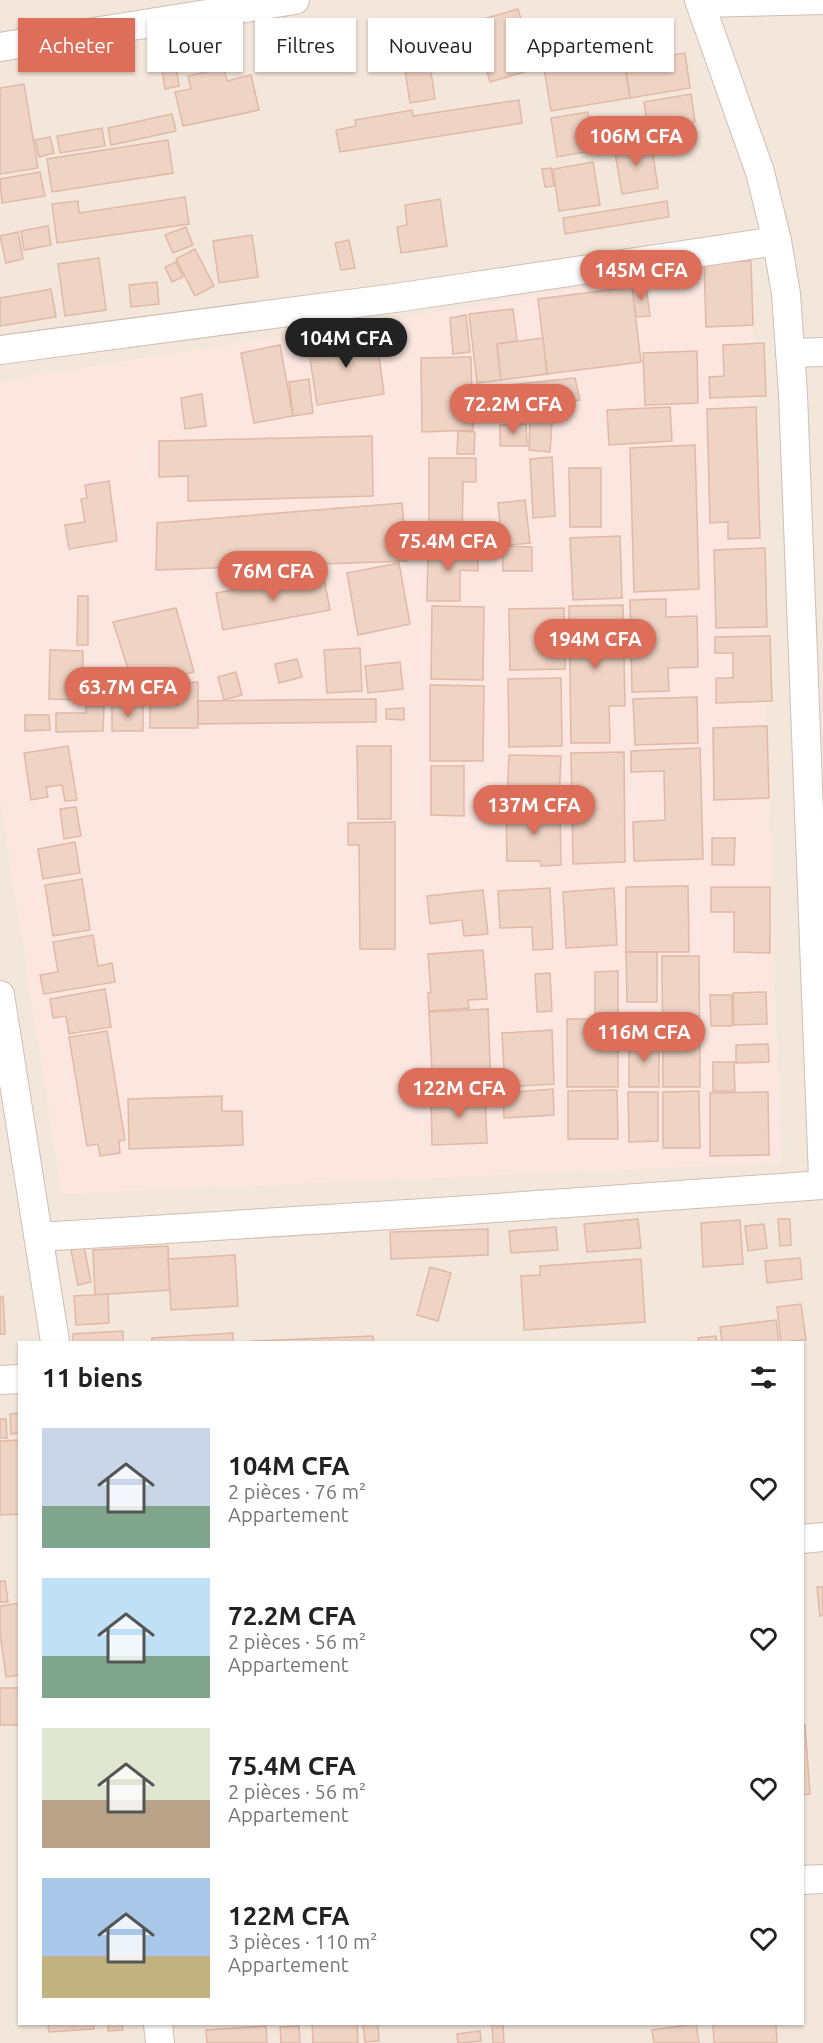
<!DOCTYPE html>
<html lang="fr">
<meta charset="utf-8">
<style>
body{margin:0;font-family:Ubuntu,sans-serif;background:#f6f6f6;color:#222;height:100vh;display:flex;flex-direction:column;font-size:22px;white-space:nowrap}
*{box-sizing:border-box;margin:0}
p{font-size:20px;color:#767676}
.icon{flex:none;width:33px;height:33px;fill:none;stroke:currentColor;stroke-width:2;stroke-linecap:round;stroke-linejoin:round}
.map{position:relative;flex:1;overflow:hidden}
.panel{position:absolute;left:18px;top:1341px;width:786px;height:684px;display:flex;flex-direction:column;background:#fff;border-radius:0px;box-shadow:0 2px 4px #0004}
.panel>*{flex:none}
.hud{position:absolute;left:18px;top:18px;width:788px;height:54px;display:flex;gap:12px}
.price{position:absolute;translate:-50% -51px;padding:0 14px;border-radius:21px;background:#dd6e59;color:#fff;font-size:20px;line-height:39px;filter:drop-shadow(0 2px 3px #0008)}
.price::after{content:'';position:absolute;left:50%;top:36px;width:18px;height:14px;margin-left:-9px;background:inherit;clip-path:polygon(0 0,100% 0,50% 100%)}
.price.current{background:#222;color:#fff}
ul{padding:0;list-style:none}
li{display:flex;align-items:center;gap:18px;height:150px;padding:0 24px}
li span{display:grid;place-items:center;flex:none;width:168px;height:120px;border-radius:0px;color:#555}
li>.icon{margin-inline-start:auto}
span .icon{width:72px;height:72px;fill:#fffc;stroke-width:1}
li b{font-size:26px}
h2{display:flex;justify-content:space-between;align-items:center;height:72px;padding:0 24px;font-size:26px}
.tag{padding:0 21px;border-radius:0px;background:#fff;box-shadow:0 2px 4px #0004;font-size:21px;line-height:54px}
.tag.current{background:#dd6e59;color:#fff}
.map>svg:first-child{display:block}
</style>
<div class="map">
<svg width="823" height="2043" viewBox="0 0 823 2043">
<rect width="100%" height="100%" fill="#fcf4eb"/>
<path fill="#f3e6da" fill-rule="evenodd" d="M0 0H823V2043H0ZM20 1342H802V2024H20Z"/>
<path fill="#fbe6e0" d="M751 261 781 1163 62 1194 0 798V381Z"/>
<g fill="#efd3c4" stroke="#e1b9a6" stroke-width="1.5">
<path d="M518 9 535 69 490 82 473 22Z"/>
<path d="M547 29 553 49 533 56 527 36Z"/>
<path d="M622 49 630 98 551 111 543 62Z"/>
<path d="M685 53 690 88 630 98 625 62Z"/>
<path d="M175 60 179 86 165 89 161 62Z"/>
<path d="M430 66 435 99 410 103 405 70Z"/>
<path d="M224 68 227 81 251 75 259 110 183 126 175 92 191 89 188 76Z"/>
<path d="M24 84 38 168 0 174V88Z"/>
<path d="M691 94 695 122 648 130 644 102Z"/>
<path d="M519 100 522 123 340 152 336 130 356 126 355 120 412 110 413 116Z"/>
<path d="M588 112 590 124 586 125 591 151 557 157 551 118Z"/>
<path d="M172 114 176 131 111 145 108 128Z"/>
<path d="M102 128 105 146 60 153 57 136Z"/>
<path d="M50 137 54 153 39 157 35 140Z"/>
<path d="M168 140 173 173 52 192 47 159Z"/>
<path d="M651 141 658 188 622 194 614 147Z"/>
<path d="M593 162 600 205 559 211 553 169Z"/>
<path d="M551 168 554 186 545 187 542 169Z"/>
<path d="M40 172 45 196 2 203 0 179Z"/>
<path d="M185 197 189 224 57 243 52 204 78 201 79 213Z"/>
<path d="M440 199 447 246 401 253 397 227 407 225 405 205Z"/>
<path d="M667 201 669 217 565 234 563 218Z"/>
<path d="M48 226 51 245 24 250 21 231Z"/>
<path d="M186 227 193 245 173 253 165 235Z"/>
<path d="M18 232 23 259 6 263 0 236Z"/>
<path d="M252 235 258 277 219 283 213 241Z"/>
<path d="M349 240 355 268 341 270 335 243Z"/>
<path d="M195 249 214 286 195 296 176 259Z"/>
<path d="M99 258 106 310 65 316 58 264Z"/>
<path d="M751 261 753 325 706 327 704 262Z"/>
<path d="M176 262 183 277 172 282 165 267Z"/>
<path d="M157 282 159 304 131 307 129 285Z"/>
<path d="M646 285 650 316 636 317 632 287Z"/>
<path d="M632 287 641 362 547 374 538 299Z"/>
<path d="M51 289 56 317 0 326V298Z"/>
<path d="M513 309 517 341 497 344 501 380 477 383 469 314Z"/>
<path d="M466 315 470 352 453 354 450 318Z"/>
<path d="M376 334 384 394 317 405 308 345Z"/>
<path d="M543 338 547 374 501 380 497 344Z"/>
<path d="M764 343 766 396 710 398 709 377 724 376 723 345Z"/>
<path d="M280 345 293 416 254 423 241 353Z"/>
<path d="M697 351 698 403 645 405 643 353Z"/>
<path d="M471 357 473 430 422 432 421 358Z"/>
<path d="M575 378 580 400 484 412 480 388Z"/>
<path d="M309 379 313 413 293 416 289 382Z"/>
<path d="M202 394 206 426 185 429 181 398Z"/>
<path d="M670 407 672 441 609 445 607 410Z"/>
<path d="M756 407 760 538 728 539V522L710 523 707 409Z"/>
<path d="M530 420 552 422 550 452 529 450Z"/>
<path d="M526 424 527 446H500V425Z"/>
<path d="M458 431 475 432 474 454H457Z"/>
<path d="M372 436 373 496 188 501V476L159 477V441Z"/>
<path d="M695 445 699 589 634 592 630 448Z"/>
<path d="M552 457 555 516 533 518 530 459Z"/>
<path d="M429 458H476V482H463L462 546 429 547Z"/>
<path d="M569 468H601V527H570Z"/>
<path d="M109 481 117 541 69 549 65 525 85 522 81 499 87 498 85 485Z"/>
<path d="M525 500 530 543 502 546 498 503Z"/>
<path d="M402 503 407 561 156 570 157 523Z"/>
<path d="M620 536 622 598 573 600 570 538Z"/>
<path d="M502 546 532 547V571H503Z"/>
<path d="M428 548 478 549V571L460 570V601H427Z"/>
<path d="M765 548 767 627 716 628 714 550Z"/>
<path d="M399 563 410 624 358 635 347 573Z"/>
<path d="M323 573 330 610 223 630 216 593Z"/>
<path d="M78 596H88V645H77Z"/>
<path d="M666 599V617L697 616 698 667 668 668 669 691 632 692 630 600Z"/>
<path d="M623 605 625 706H609L610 743H571L569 606Z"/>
<path d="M432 606 484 607 483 680 431 679Z"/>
<path d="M176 608 194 672 134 687 113 622Z"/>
<path d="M564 608 565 669 510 670 509 609Z"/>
<path d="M770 636 772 701 716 703V678H733V653H715V637Z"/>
<path d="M360 648 362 691 327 693 324 650Z"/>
<path d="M50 650 83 651 82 700 49 699Z"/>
<path d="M297 659 302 677 279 683 275 664Z"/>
<path d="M400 662 403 689 368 693 365 666Z"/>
<path d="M236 672 242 695 224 700 218 677Z"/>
<path d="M561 678 562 746 509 747 508 679Z"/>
<path d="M198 682V728H150V704H170V683Z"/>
<path d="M430 685 484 686 483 761H430Z"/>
<path d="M697 697 698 743 635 745 633 699Z"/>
<path d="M376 699V722L198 724V701Z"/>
<rect x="112" y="705" width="31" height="26"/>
<path d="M86 706H104L103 731 56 732V713H86Z"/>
<path d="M404 708V720L386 719V709Z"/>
<path d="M25 715H49L50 730 25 731Z"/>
<path d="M767 726 769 798 714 800 713 728Z"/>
<path d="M68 746 77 800 65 801 62 785 46 787 48 797 31 800 24 753Z"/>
<path d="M357 746H391V819H358Z"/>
<path d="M700 748 703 859 634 861 633 822 665 820 664 771 631 772V751Z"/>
<path d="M624 752 625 862 573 864 571 753Z"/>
<path d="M509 755 561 756 559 804 507 802Z"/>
<path d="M431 766H464V816L431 815Z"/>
<path d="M76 807 81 836 64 839 60 809Z"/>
<path d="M560 808 561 865 541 866 540 861H507L506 810Z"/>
<path d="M395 822V949H360L359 845H348V823Z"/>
<path d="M712 838H735L734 865H712Z"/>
<path d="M75 842 80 873 43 879 38 849Z"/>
<path d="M82 879 90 930 53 936 45 885Z"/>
<path d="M688 886 689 952H626V887Z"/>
<path d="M711 887H770V953L734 952V912H711Z"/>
<path d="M550 888 553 949 533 950 532 927 500 928 498 891Z"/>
<path d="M614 888 617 945 566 948 563 892Z"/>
<path d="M483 890 488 934 464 936 462 920 430 924 427 896Z"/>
<path d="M93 935 98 966 112 963 115 982 44 994 40 975 58 972 53 942Z"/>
<path d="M483 950 487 999 468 1000 469 1008 429 1011 428 993H431L428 954Z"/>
<path d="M626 952H657V1002H627Z"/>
<path d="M662 956H699L700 1087H663Z"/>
<path d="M618 971V1087H567V1019H595V972Z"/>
<path d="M550 973 552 1011 537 1012 535 974Z"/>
<path d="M105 989 111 1027 69 1034 66 1016 53 1018 50 999Z"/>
<path d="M766 992 767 1024 734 1025 733 993Z"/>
<path d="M710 995H732V1026H711Z"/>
<path d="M488 1009 491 1089 433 1092 429 1012Z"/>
<path d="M552 1030 554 1084 505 1087 502 1033Z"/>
<path d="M107 1031 125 1140 119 1141 120 1153 100 1156 98 1144 87 1146 69 1037Z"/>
<path d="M659 1038V1087H629V1039Z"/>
<path d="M768 1044 769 1062 736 1063V1045Z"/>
<path d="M713 1062H734L735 1091H713Z"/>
<path d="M553 1089 554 1115 504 1118 503 1093Z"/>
<path d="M617 1090 618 1139H568V1091Z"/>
<path d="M699 1091 700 1148H663V1092Z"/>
<path d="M628 1092H658V1141L629 1142Z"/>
<path d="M768 1092 769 1155 710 1156V1093Z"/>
<path d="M485 1093 487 1143 432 1145 431 1095Z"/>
<path d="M222 1096V1111H242L243 1145 129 1149 128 1099Z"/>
<path d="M638 1219 641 1248 587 1252 584 1224Z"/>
<path d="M778 1219H790L791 1245 780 1246Z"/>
<path d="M740 1220 743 1264 703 1267 701 1223Z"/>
<path d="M764 1224 767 1248 748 1251 745 1226Z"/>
<path d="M556 1227 558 1250 511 1253 509 1231Z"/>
<path d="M488 1229V1255L391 1259 390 1232Z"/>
<path d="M168 1246 170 1290 95 1295 93 1250Z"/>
<path d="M84 1247 91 1282 78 1285 71 1250Z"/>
<path d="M235 1255 238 1306 171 1310 168 1259Z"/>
<path d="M800 1258 802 1279 767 1283 765 1261Z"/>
<path d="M641 1259 645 1322 524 1330 521 1276 540 1275V1266Z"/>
<path d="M430 1267 451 1273 438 1321 417 1315Z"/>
<path d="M108 1294 109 1323 76 1325 74 1296Z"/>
<path d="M3 1296 5 1334H0V1297Z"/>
<path d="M801 1304 806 1340 781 1342 777 1307Z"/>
<path d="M776 1320 779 1342H722L720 1327Z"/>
<path d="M123 1331V1342H73V1334Z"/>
<path d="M233 1333V1342H152V1338Z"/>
<path d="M373 1336V1342H251V1341Z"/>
<path d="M716 1336 717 1342H699L698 1338Z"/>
<path d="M20 1413V1433L11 1434 10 1414Z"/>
<path d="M0 1419H6L7 1438H0Z"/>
<path d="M20 1440V1514L0 1515V1441Z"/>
<path d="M0 1581H5L8 1602H0Z"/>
<path d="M817 1587H823V1615L820 1616Z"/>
<path d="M20 1603V1675L6 1677 0 1633V1606Z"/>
<rect x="0" y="1688" width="20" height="37"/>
<path d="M802 1725H805L810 1794 802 1795Z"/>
<path d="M48 2024H94V2029L49 2032Z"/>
<path d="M108 2024H122L123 2030 108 2031Z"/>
<path d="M312 2024H357L358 2043H313Z"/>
<path d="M363 2024H378L379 2041 365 2042Z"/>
<path d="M492 2024H503L504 2043H493Z"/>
<path d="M696 2024 699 2043H654L652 2030Z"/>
<path d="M713 2024H776L777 2043H714Z"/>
<path d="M266 2026 267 2043H207L206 2030Z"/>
<path d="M299 2026 300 2043H281L280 2027Z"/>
<path d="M480 2031 481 2041 458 2043 457 2034Z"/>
</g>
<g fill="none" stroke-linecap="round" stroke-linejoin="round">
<g stroke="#d0beb3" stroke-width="30">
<g id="minor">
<path d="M699 0 760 172 777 241 786 294 793 394 823 1178"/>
<path d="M700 3 823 0"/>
<path d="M0 47 295 0"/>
<path d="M0 350 402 297 777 241"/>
<path d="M790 353 823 352"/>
<path d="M0 995 55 1342"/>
<path d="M39 1237 424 1213 823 1185"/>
<path d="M0 1380 20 1379"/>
<path d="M802 1539 823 1537"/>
<path d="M802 1880 823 1879"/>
<path d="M158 2024 160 2043"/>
</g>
</g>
<use href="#minor" stroke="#fff" stroke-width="28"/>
</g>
</svg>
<b class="price" style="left:636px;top:167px">106M CFA</b>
<b class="price" style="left:641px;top:301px">145M CFA</b>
<b class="price current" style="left:346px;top:369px">104M CFA</b>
<b class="price" style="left:513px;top:435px">72.2M CFA</b>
<b class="price" style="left:448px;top:572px">75.4M CFA</b>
<b class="price" style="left:273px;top:602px">76M CFA</b>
<b class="price" style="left:595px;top:670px">194M CFA</b>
<b class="price" style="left:128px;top:718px">63.7M CFA</b>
<b class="price" style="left:534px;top:836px">137M CFA</b>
<b class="price" style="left:644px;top:1063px">116M CFA</b>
<b class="price" style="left:459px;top:1119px">122M CFA</b>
<div class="hud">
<a class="tag current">Acheter</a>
<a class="tag">Louer</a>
<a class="tag">Filtres</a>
<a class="tag">Nouveau</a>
<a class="tag">Appartement</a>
</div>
<section class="panel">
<h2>11 biens<svg class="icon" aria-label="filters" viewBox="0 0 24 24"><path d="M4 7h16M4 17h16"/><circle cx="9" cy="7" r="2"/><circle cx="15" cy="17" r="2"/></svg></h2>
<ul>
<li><span style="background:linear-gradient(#c9d6e8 65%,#7fa58c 0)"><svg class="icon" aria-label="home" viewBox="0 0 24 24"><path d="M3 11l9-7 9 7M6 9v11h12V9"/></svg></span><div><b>104M CFA</b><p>2 pièces · 76 m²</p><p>Appartement</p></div><svg class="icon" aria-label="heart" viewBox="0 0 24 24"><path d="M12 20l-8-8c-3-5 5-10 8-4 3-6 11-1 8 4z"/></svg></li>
<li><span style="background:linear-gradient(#bfe0f5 65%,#7fa58c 0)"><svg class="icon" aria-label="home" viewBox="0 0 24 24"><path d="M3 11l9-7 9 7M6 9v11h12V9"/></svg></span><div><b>72.2M CFA</b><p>2 pièces · 56 m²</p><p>Appartement</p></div><svg class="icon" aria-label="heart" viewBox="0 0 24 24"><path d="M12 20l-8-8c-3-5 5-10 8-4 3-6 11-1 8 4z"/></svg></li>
<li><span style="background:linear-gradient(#dfe7d0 60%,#b9a48a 0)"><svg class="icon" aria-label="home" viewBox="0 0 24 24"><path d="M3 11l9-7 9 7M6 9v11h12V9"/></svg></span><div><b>75.4M CFA</b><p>2 pièces · 56 m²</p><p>Appartement</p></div><svg class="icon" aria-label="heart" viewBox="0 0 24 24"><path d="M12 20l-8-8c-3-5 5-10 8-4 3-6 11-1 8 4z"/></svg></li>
<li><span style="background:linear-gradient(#a9c7e8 65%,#c2b280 0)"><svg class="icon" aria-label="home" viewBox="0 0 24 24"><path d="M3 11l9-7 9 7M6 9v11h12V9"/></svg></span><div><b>122M CFA</b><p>3 pièces · 110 m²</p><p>Appartement</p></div><svg class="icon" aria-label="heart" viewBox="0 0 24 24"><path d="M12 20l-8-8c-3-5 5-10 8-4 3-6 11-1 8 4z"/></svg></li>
</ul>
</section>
</div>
